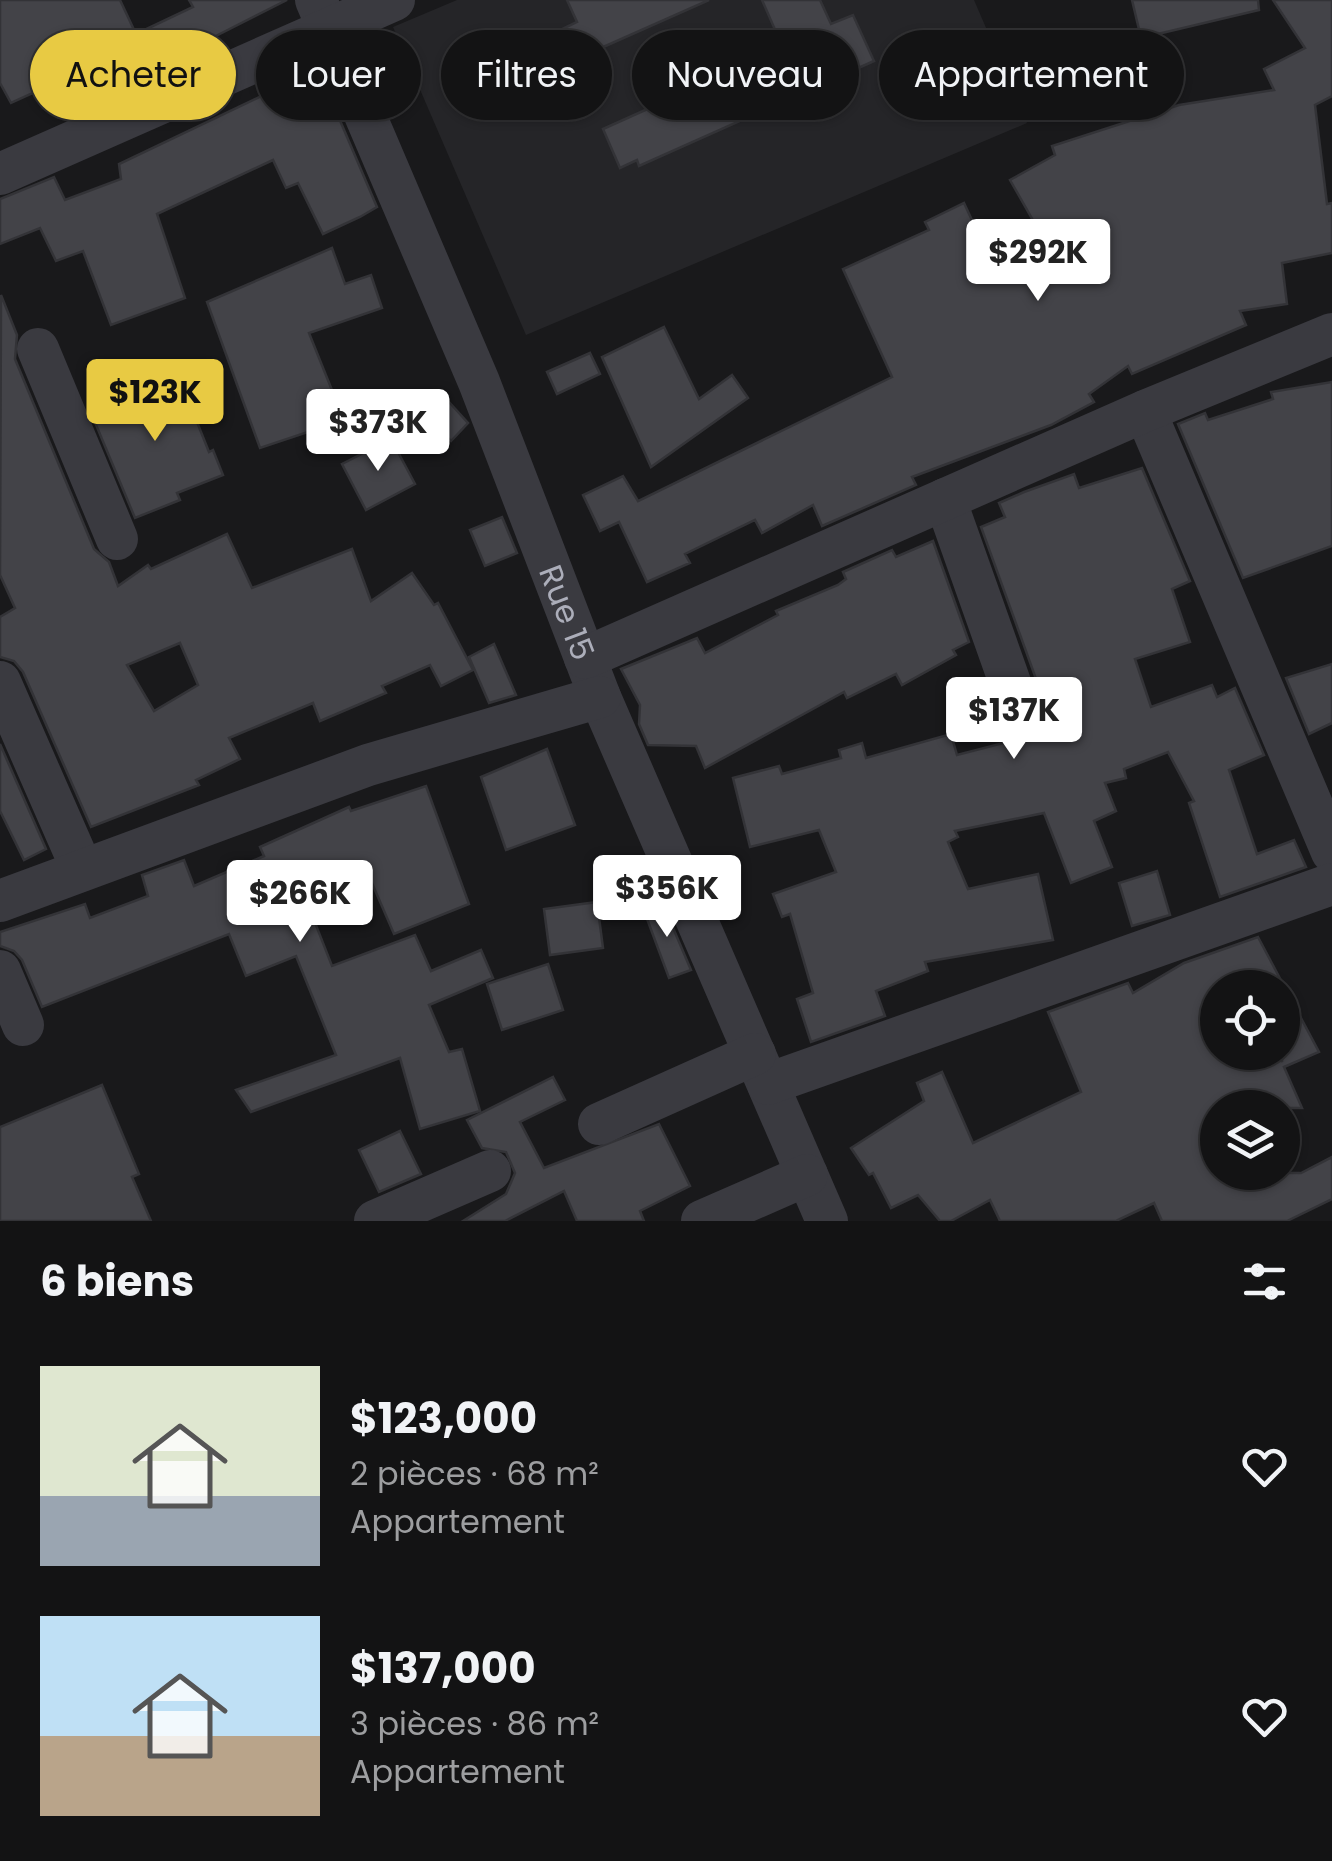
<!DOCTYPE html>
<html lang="fr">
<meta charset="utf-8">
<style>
body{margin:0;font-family:Poppins,sans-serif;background:#202022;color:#f1f3f6;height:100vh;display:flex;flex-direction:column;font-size:38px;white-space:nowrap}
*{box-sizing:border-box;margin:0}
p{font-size:32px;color:#9d9ea0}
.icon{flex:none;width:55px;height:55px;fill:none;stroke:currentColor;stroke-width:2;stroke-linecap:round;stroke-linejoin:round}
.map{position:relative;height:1221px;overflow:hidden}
.details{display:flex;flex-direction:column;background:#131314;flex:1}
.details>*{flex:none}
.banner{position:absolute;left:30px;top:30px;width:1272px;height:90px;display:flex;gap:20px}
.buttons{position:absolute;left:1200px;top:970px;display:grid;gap:20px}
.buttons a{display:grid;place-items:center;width:100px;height:100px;border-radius:50%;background:#131314;box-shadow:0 2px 8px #0004,0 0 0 2px #323234;font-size:50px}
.price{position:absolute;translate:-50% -85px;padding:0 22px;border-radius:10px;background:#fff;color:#222;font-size:32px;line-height:65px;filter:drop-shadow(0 2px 5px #0008)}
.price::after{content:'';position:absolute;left:50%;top:60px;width:30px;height:22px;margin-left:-15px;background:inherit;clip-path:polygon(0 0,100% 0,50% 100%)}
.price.on{background:#e8ca43;color:#111}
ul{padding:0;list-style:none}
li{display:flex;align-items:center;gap:30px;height:250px;padding:0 40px}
li span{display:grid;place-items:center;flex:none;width:280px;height:200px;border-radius:0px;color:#555}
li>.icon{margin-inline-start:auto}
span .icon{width:120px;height:120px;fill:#fffc;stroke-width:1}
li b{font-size:42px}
h2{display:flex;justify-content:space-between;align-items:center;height:120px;padding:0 40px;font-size:42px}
.tag{padding:0 35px;border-radius:45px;background:#131314;box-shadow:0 2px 8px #0004,0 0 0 2px #323234;font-size:35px;line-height:90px}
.tag.on{background:#e8ca43;color:#111}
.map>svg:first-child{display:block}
</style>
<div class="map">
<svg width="1332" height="1221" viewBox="0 0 1332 1221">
<rect width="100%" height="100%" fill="#19191b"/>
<path fill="#252528" d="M457 0H974L1027 123 526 335 393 27Z"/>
<g fill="#434348" stroke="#333337" stroke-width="2.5" fill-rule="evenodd">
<path d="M0 0H120L136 34 193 7 189 0H287L206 41 210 51 194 60 111 95 109 91 75 110 59 81 11 103 0 83Z"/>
<path d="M567 0H709L574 60 560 30 577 22Z"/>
<path d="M762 0H820L831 24 853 15 874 61 639 166 637 160 620 168 603 129 783 48Z"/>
<path d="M1132 0H1258L1259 10 1141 38Z"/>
<path d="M1273 0H1332V96L1315 105 1327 204 1332 203V253L1282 263 1287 304 1240 311 1246 325 1132 374 1128 366 1089 394 1094 402 1051 425 912 477 916 485 822 526 813 505 762 533 755 520 685 554 690 563 647 582 619 522 600 531 583 495 623 476 638 501 892 377 843 269 929 230 925 222 964 203 984 246 1035 224 1010 180 1055 155 1052 146 1179 105 1274 90 1264 69 1305 48Z"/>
<path d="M318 69 377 207 360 217 323 234 298 183 286 188 273 160 157 214 185 298 111 325 83 251 56 261 40 228 0 244V199L54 177 65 200 121 179 119 164Z"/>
<path d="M332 248 345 284 371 275 382 308 309 333 344 420 260 448 207 302Z"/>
<path d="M1 295 17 335 15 359 94 549 109 562 118 586 148 565 151 569 227 534 252 588 352 549 371 601 412 573 434 605 438 603 473 670 441 686 430 665 382 686 386 693 320 721 313 703 229 738 240 759 196 780 199 785 91 827 23 672 14 661 0 657V617L15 608 0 575ZM180 643 198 685 154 711 127 665Z"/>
<path d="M664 327 699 399 732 375 748 398 651 467 602 357Z"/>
<path d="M590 353 600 374 557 394 547 372Z"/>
<path d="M177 372 209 452 213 450 223 475 177 493 180 500 135 518 89 408Z"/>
<path d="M1332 382V546L1243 578 1178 424 1205 413 1208 420 1273 399 1271 392Z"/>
<path d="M449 402 468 423 451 441 430 421Z"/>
<path d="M391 439 415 484 366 510 342 464Z"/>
<path d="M1142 468 1190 581 1172 589 1190 642 1135 659 1151 707 1212 685 1217 697 1235 688 1264 755 1229 770 1257 854 1294 840 1306 867 1220 897 1189 803 1194 801 1168 752 1124 769 1126 778 1105 783 1116 811 1094 821 1112 867 1071 883 1044 813 955 831 958 837 948 842 968 889 1038 874 1053 940 925 962 928 971 876 991 885 1016 811 1042 797 999 813 993 790 914 782 917 773 894 836 872 819 830 750 847 733 778 779 766 782 774 841 758 839 750 862 743 866 758 951 734 957 755 1023 738 1017 718 1044 701 981 527 1005 517 999 503 1024 492 1074 474 1079 488Z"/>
<path d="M502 517 517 553 485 566 470 530Z"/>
<path d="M933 541 969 642 953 650 956 655 902 685 896 674 847 698 844 692 705 768 696 746 648 745 639 724 640 705 621 669 697 638 705 653 778 615 776 611 838 585 846 579 843 572 892 550 896 557Z"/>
<path d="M494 644 516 695 489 703 469 657Z"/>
<path d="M1332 664V723L1309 734 1286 678Z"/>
<path d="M0 744 46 849 24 860 0 811Z"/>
<path d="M547 749 575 825 506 850 481 777Z"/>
<path d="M426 786 469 904 394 934 371 881 310 910 332 966 415 935 431 971 481 950 493 978 429 1005 449 1052 462 1049 480 1111 420 1129 400 1058 251 1112 236 1090 336 1055 296 956 246 976 229 934 42 1007 22 960 14 951 0 946V932L85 904 90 918 148 896 142 875 184 860 194 886 264 856 260 847 349 807 351 811Z"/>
<path d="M1157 871 1170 915 1132 926 1119 883Z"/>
<path d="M597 902 603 948 550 955 544 909Z"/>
<path d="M662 902 691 970 669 978 643 908Z"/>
<path d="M1258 937 1319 1052 1284 1067 1302 1108H1218V1172L1301 1173 1332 1157V1199L1287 1221H1162L1154 1203 1116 1221H1000L990 1200 951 1221H940L918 1195 891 1208 873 1173 869 1175 851 1148 924 1101 917 1083 942 1072 973 1143 1081 1092 1048 1012 1128 983 1133 993 1184 963ZM1218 988H1282V1062L1278 1052H1218Z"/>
<path d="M548 964 563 1010 502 1030 487 984Z"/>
<path d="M553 1077 565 1100 520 1122 544 1168 659 1124 690 1186 640 1211 644 1221H577L564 1191 505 1221H463L506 1194 515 1173 506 1152 482 1148 467 1120Z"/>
<path d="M102 1085 139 1174 132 1177 151 1221H0V1127Z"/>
<path d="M400 1131 421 1174 379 1192 359 1150Z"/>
</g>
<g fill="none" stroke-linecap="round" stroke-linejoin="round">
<g stroke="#3a3a40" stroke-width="42">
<path id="s1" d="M316 0 479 382 600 697 827 1221"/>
<path d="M0 174 394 0"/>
<path d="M38 349 117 539"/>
<path d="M1145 411 1332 852"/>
<path d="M945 499 1014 694"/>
<path d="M585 658 1145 411 1332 334"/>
<path d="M0 682 81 867"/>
<path d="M0 901 368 765 600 697"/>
<path d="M0 971 23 1025"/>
<path d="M768 1084 1332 884"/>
<path d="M599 1124 755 1054"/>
<path d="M375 1221 490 1171"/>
<path d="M702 1221 807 1175"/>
</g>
</g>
<g text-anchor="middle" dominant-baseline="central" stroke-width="10" stroke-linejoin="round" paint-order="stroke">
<g font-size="32" fill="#acaeba" stroke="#141416">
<text stroke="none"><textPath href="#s1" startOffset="662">Rue 15</textPath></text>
</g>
</g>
</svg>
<div class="buttons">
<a><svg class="icon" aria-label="locate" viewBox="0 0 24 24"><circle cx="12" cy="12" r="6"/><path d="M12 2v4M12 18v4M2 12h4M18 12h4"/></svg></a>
<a><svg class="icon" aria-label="layers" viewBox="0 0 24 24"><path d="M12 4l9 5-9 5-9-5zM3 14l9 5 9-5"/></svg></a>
</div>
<b class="price" style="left:1038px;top:304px">$292K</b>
<b class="price on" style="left:155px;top:444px">$123K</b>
<b class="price" style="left:378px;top:474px">$373K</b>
<b class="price" style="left:1014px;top:762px">$137K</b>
<b class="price" style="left:667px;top:940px">$356K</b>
<b class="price" style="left:300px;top:945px">$266K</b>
<div class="banner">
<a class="tag on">Acheter</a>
<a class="tag">Louer</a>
<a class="tag">Filtres</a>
<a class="tag">Nouveau</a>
<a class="tag">Appartement</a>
</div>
</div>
<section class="details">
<h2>6 biens<svg class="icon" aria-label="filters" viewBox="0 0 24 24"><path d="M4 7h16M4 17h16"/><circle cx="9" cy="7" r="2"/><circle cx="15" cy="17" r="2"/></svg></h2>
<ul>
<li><span style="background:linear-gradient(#dfe7d0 65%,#9aa5b1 0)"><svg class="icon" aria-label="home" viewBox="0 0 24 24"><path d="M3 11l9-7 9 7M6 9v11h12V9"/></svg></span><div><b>$123,000</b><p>2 pièces · 68 m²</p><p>Appartement</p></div><svg class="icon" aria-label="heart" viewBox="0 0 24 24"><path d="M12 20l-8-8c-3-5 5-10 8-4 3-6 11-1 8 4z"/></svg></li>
<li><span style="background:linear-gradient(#bfe0f5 60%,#b9a48a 0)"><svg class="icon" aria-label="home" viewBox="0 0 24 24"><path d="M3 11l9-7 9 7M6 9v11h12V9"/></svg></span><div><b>$137,000</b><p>3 pièces · 86 m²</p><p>Appartement</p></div><svg class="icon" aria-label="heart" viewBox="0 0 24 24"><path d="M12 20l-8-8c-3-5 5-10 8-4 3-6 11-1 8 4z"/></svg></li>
</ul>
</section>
